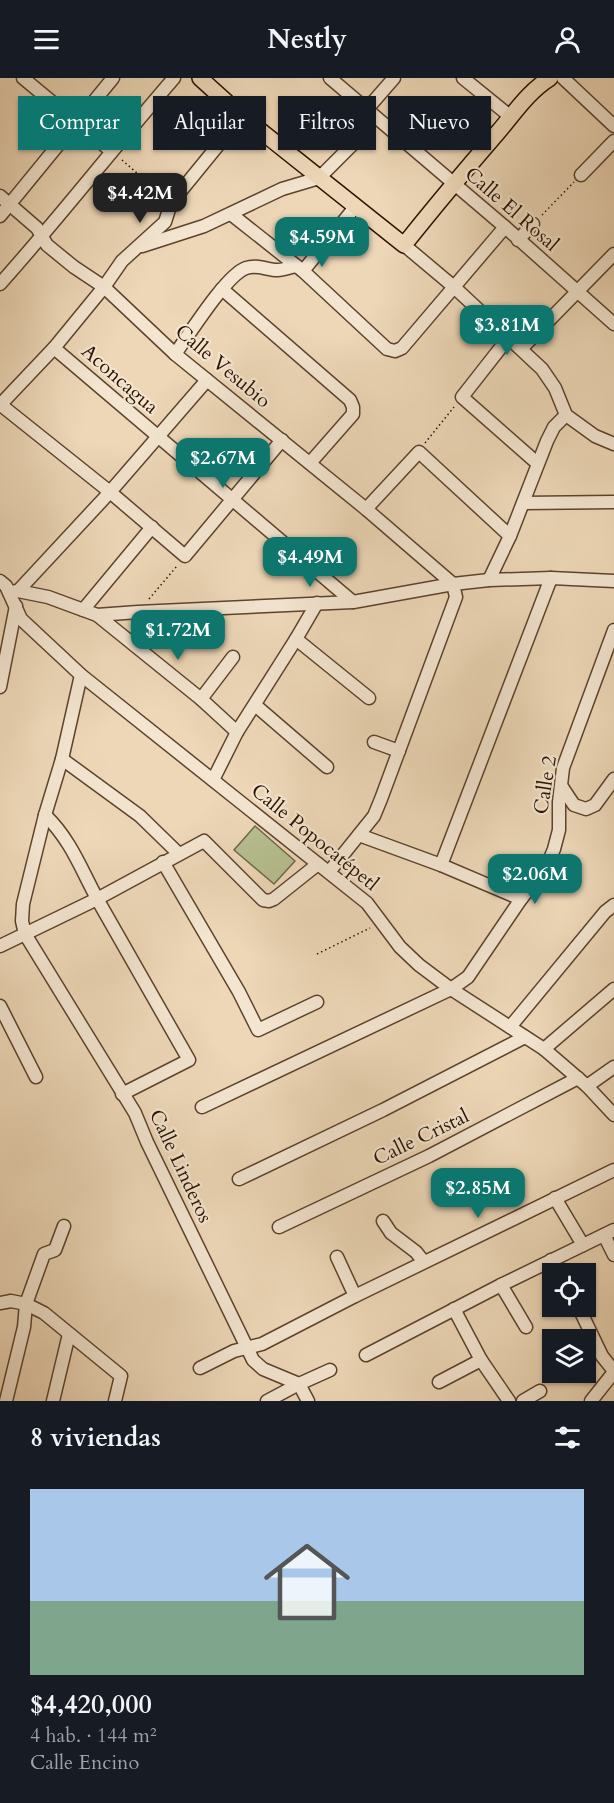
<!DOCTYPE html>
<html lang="es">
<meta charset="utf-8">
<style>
body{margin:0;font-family:Cardo,serif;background:#20242c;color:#f1f3f6;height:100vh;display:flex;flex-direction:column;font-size:22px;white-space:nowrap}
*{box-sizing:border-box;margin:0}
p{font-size:20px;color:#9ea1a6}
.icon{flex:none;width:33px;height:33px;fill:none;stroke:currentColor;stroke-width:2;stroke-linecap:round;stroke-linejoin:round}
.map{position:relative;height:1323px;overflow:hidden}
.panel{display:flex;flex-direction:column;background:#171b24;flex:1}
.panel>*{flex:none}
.banner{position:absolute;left:18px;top:18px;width:579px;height:54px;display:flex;gap:12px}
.controls{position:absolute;left:542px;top:1185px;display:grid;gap:12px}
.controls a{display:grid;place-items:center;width:54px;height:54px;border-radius:0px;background:#171b24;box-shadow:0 2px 4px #0004;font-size:30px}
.price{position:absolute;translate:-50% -51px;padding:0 14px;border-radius:12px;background:#0f766e;color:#fff;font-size:20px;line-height:39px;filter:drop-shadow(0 2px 3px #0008)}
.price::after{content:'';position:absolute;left:50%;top:36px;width:18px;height:14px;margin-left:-9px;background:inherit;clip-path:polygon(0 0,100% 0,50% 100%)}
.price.selected{background:#222;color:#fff}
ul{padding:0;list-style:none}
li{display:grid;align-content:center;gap:12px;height:318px;padding:0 30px}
li span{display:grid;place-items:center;height:186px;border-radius:0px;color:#555}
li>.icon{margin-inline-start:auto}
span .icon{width:108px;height:108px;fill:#fffc;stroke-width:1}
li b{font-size:26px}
h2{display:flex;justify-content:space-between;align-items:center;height:72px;padding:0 30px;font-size:26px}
.chip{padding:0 21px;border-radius:0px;background:#171b24;box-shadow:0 2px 4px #0004;font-size:21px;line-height:54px}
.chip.selected{background:#0f766e;color:#fff}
header{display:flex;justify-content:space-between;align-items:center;height:78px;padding:0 30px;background:#171b24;font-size:27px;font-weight:600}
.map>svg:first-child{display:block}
</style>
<header><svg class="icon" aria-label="menu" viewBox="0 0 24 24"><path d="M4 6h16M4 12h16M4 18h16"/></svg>Nestly<svg class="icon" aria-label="person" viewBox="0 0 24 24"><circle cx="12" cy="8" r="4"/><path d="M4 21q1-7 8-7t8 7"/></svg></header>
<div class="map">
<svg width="614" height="1323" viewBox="0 0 614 1323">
<rect width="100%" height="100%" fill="#edd7b7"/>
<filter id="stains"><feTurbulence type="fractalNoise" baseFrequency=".00333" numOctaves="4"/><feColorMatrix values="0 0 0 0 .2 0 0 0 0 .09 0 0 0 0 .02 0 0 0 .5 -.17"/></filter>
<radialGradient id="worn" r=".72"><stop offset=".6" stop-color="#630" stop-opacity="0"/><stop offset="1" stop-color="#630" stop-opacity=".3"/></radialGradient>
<path fill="#b6bf90" stroke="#706848" stroke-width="1.5" d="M255 748 295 783 274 806 234 772Z"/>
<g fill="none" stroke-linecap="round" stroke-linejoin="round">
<g stroke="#5c432e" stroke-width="15">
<g id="minor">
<path d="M23 0 111 73"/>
<path d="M330 0 505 149 614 246"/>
<path d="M463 0 511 39"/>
<path d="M563 0 614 48"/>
<path d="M581 97 614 63"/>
<path d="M0 118 37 150 47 167 74 189 104 209 175 276 366 431 453 506 456 519 381 721 374 738 329 794"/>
<path d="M231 136 303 193 387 271 395 273 402 270 505 149"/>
<path d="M0 138 113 0"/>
<path d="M518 162 533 146"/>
<path d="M404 167 454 209 542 291 555 310 566 337 595 358 614 366"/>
<path d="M142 168 204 148 282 111 319 100 352 67 360 53 367 31 394 0"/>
<path d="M303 193 356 128"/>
<path d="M0 206C60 139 115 68 174 0"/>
<path d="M222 211 350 322 353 329V336L310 385"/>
<path d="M509 259 462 319 537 385"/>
<path d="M54 270 353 524"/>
<path d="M521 271 614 176"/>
<path d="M175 276C189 257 226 197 246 190 257 186 267 192 278 192 284 192 290 189 296 188"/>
<path d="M0 327 54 270 104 209 122 183 165 144 171 125 242 38"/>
<path d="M1 327 110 414 185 478 282 362"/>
<path d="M523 425 614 424"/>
<path d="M366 431 419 374 510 458"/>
<path d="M489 502 510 458 547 363 554 349 566 337"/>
<path d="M0 503 6 508 21 541 81 597 367 825 400 869 419 887 451 911 544 971 587 1008 614 1037"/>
<path d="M18 513 110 414 207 302"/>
<path d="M9 514 18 513 48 519 97 537 138 534 353 524 453 506 489 502 551 500 614 503"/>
<path d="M83 532 152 449"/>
<path d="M97 537 201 621 237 654"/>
<path d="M296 561 369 620"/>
<path d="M81 597 62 681 45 737 23 826 22 843 25 856 135 1035 147 1064 253 1282 263 1291 299 1306 308 1323"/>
<path d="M0 609 16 528"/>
<path d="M201 621 233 579"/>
<path d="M255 627 327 689"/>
<path d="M374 664 399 673"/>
<path d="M62 681 140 738 179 776"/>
<path d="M213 702 237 654 296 561 317 525"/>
<path d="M562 709 574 727 586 731 595 727 614 701"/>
<path d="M45 737C72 763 82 794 100 826 130 878 159 930 189 982L122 1016"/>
<path d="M359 757 441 787 521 821"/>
<path d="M163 784 239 914 258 952 317 924"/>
<path d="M441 787 551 500"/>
<path d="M0 868 97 821 204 763 263 822 269 823 274 821 318 786"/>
<path d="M0 928 36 999"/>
<path d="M510 949 605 834 614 827"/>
<path d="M544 971 614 911"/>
<path d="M587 1008 614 989"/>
<path d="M202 1029 451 911 468 899 521 821 547 788 554 771 559 752V724L563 690 614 552"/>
<path d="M239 1101 383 1032 525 959"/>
<path d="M555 1120 583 1167"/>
<path d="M383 1143 391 1155 416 1174 424 1184"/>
<path d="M279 1149 429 1078 578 1000"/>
<path d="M604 1157 614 1177"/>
<path d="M337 1179 355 1218"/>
<path d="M551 1182 559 1196"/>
<path d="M501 1207 526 1249"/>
<path d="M0 1225 11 1223 26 1226 44 1235 121 1298 115 1323"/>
<path d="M578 1228 602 1278 614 1293"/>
<path d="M454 1231 481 1282 509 1323"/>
<path d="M366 1277 501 1207 614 1152"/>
<path d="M200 1290 234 1273 262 1266 355 1218 614 1092"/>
<path d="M439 1304 481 1282"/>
<path d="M6 1323 24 1249 26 1226 44 1176 55 1172 64 1148"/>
<path d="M53 1323 69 1256"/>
<path d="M267 1323 299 1306 330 1292"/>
<path d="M523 1323 540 1313"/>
<path d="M591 1323 614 1294"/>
</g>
</g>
<g stroke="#2b1200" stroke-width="18">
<path id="major" d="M200 0 242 38 404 167C435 128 467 90 499 53 515 34 529 13 550 0"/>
</g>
<g stroke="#2b1200" stroke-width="1.5" stroke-dasharray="1.5 3" stroke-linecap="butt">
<path d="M122 82 163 118"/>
<path d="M542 137 574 104"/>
<path d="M425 365 454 329"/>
<path d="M149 521 177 488"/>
<path d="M317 876 370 850"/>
</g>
<use href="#minor" stroke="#f3e5d0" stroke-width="12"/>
<use href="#major" stroke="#edd7b7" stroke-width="15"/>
</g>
<g text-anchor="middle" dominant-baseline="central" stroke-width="4.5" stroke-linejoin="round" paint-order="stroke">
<g font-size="20" fill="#2b1200" stroke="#f3e5d0">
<text transform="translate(512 131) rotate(41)">Calle El Rosal</text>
<text transform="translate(223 288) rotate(40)">Calle Vesubio</text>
<text transform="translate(120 301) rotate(41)">Aconcagua</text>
<text transform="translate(545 707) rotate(-81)">Calle 2</text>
<text transform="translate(315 759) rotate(39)">Calle Popocatépetl</text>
<text transform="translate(421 1059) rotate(-26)">Calle Cristal</text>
<text transform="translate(181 1088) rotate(65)">Calle Linderos</text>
</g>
</g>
<rect width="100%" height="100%" filter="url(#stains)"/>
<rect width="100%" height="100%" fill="url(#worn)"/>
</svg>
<div class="controls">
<a><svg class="icon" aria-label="locate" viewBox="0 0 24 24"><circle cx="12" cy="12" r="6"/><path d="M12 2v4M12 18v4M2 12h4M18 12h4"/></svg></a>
<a><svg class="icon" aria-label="layers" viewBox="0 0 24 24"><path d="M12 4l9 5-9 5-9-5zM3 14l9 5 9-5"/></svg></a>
</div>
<b class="price selected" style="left:140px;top:146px">$4.42M</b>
<b class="price" style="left:322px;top:190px">$4.59M</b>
<b class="price" style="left:507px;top:278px">$3.81M</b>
<b class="price" style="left:223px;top:411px">$2.67M</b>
<b class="price" style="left:310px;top:510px">$4.49M</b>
<b class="price" style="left:178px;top:583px">$1.72M</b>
<b class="price" style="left:535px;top:827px">$2.06M</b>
<b class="price" style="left:478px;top:1141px">$2.85M</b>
<div class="banner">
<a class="chip selected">Comprar</a>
<a class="chip">Alquilar</a>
<a class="chip">Filtros</a>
<a class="chip">Nuevo</a>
</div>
</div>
<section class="panel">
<h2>8 viviendas<svg class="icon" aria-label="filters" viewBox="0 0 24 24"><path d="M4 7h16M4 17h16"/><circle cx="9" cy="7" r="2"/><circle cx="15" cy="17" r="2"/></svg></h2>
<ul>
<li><span style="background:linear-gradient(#a9c7e8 60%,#7fa58c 0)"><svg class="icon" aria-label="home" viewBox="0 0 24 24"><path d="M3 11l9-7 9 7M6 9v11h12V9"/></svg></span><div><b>$4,420,000</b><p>4 hab. · 144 m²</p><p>Calle Encino</p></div></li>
</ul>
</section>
